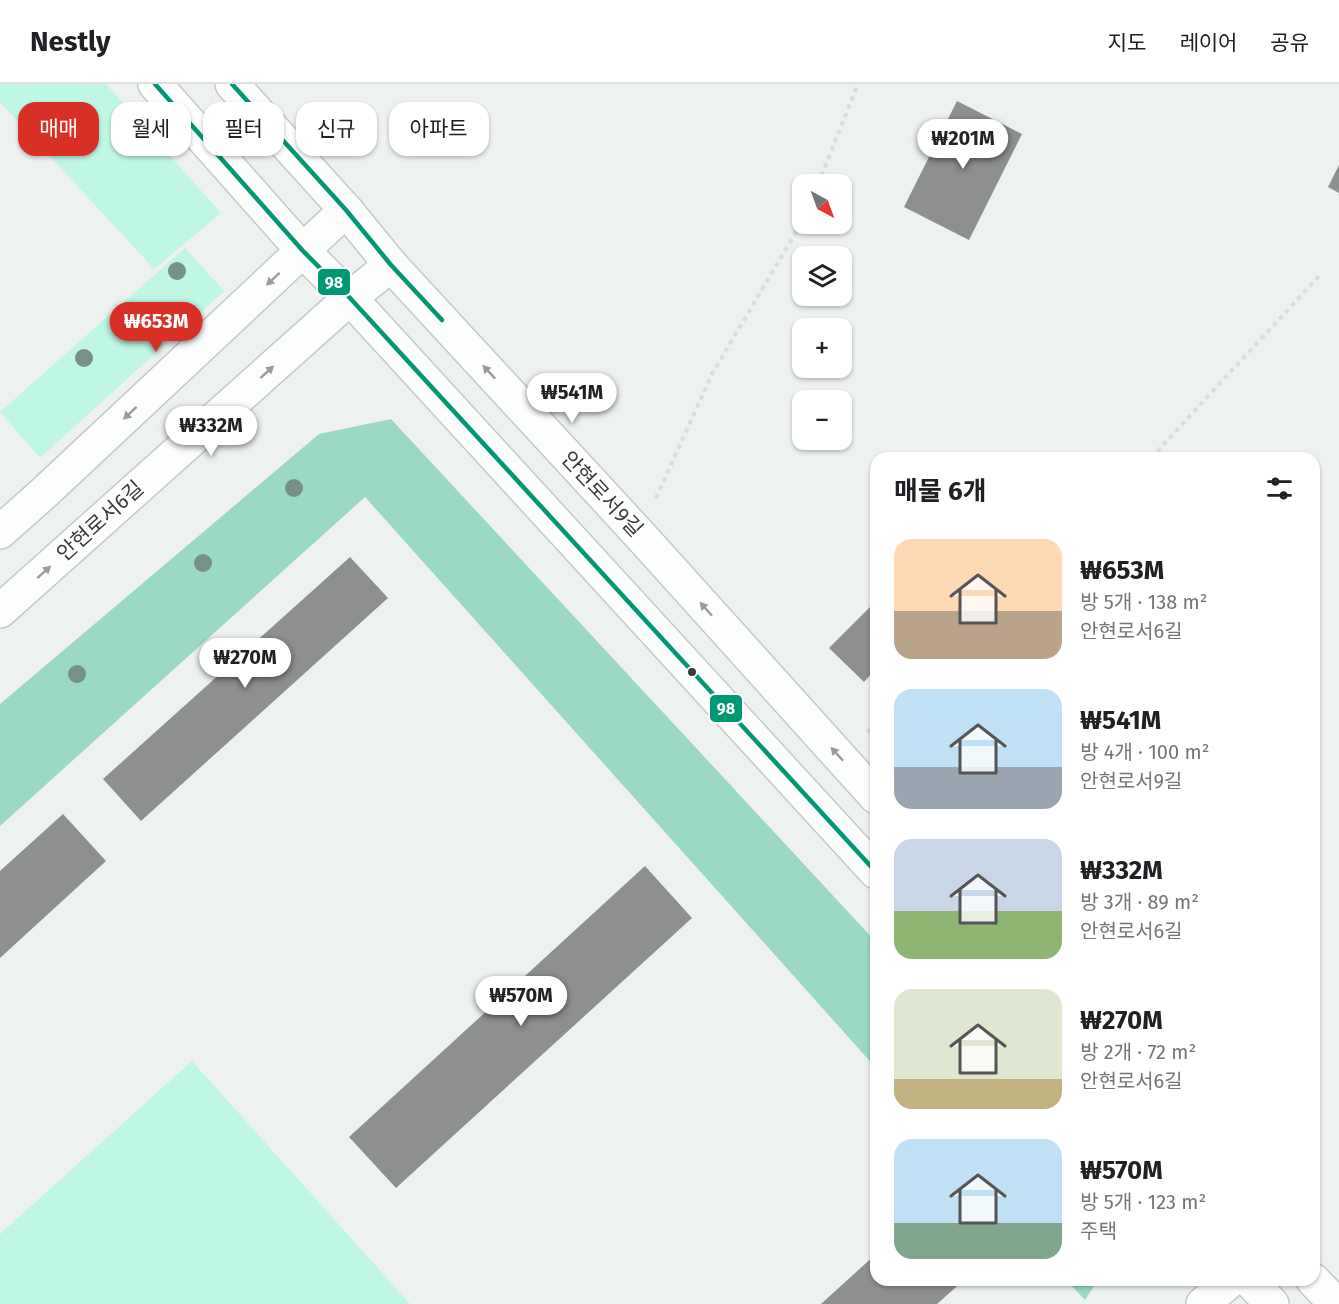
<!DOCTYPE html>
<html lang="ko">
<meta charset="utf-8">
<style>
body{margin:0;font-family:"Fira Sans","Noto Sans KR",sans-serif;background:#f2f2f2;color:#202124;height:100vh;display:flex;flex-direction:column;font-size:22px;white-space:nowrap}
*{box-sizing:border-box;margin:0}
p{font-size:20px;color:#757577}
.icon{flex:none;width:33px;height:33px;fill:none;stroke:currentColor;stroke-width:2;stroke-linecap:round;stroke-linejoin:round}
.map{position:relative;flex:1;overflow:hidden}
.panel{position:absolute;left:870px;top:368px;width:450px;height:834px;display:flex;flex-direction:column;background:#fff;border-radius:18px;box-shadow:0 2px 4px #0004}
.panel>*{flex:none}
.hud{position:absolute;left:18px;top:18px;width:570px;height:54px;display:flex;gap:12px}
.needle{width:39px;rotate:139deg}
.fabs{position:absolute;left:792px;top:90px;display:grid;gap:12px}
.fabs a{display:grid;place-items:center;width:60px;height:60px;border-radius:12px;background:#fff;box-shadow:0 2px 4px #0004;font-size:30px}
.price{position:absolute;translate:-50% -51px;padding:0 14px;border-radius:21px;background:#fff;color:#222;font-size:20px;line-height:39px;filter:drop-shadow(0 2px 3px #0008)}
.price::after{content:'';position:absolute;left:50%;top:36px;width:18px;height:14px;margin-left:-9px;background:inherit;clip-path:polygon(0 0,100% 0,50% 100%)}
.price.active{background:#d93025;color:#fff}
ul{padding:0;list-style:none}
li{display:flex;align-items:center;gap:18px;height:150px;padding:0 24px}
li span{display:grid;place-items:center;flex:none;width:168px;height:120px;border-radius:18px;color:#555}
li>.icon{margin-inline-start:auto}
span .icon{width:72px;height:72px;fill:#fffc;stroke-width:1}
li b{font-size:26px}
h2{display:flex;justify-content:space-between;align-items:center;height:72px;padding:0 24px;font-size:26px}
.chip{padding:0 21px;border-radius:18px;background:#fff;box-shadow:0 2px 4px #0004;font-size:21px;line-height:54px}
.chip.active{background:#d93025;color:#fff}
header{display:flex;align-items:center;gap:36px;box-sizing:border-box;height:84px;padding:0 30px;background:#fff;border-bottom:2px solid #e0e0e0}
header strong{font-size:28px}
nav{display:flex;gap:33px;margin-inline-start:auto;font-size:21px}
.map>svg:first-child{display:block}
</style>
<header>
<strong>Nestly</strong>
<nav><a>지도</a><a>레이어</a><a>공유</a></nav>
</header>
<div class="map">
<svg width="1339" height="1220" viewBox="0 0 1339 1220">
<rect width="100%" height="100%" fill="#edf2f0"/>
<g fill="#bff6e4">
<path d="M0 0H106L221 129 154 185 0 18Z"/>
<path d="M185 164 224 207 40 374 0 328Z"/>
<path d="M192 977 410 1220H0V1150Z"/>
</g>
<g fill="#9bd8c6">
<path d="M391 335 876 858V984L365 413 0 742V620L319 350Z"/>
<path d="M1066 1196H1098L1085 1216Z"/>
</g>
<g fill="#8d908f">
<path d="M957 17 1022 50 969 156 904 123Z"/>
<path d="M1339 81V109L1328 103Z"/>
<path d="M350 473 388 514 141 737 103 695Z"/>
<path d="M876 517V585L864 598 829 564Z"/>
<path d="M63 730 106 777 0 874V787Z"/>
<path d="M645 782 692 834 396 1104 349 1053Z"/>
<path d="M876 1170V1196H964L937 1220H821Z"/>
</g>
<g fill="none" stroke-linecap="round" stroke-linejoin="round">
<g stroke="#c6c9c8" stroke-width="36">
<g id="minor">
<path d="M155 0 303 167 350 214 876 788"/>
<path d="M232 0 346 126 391 181 639 450 876 713"/>
<path d="M0 448 46 407 346 126"/>
<path d="M0 527 350 214 391 181"/>
<path d="M1249 1196 1272 1220"/>
<path d="M1313 1196 1336 1220"/>
<path d="M1203 1220 1231 1196"/>
</g>
</g>
<g stroke="#dcdddc" stroke-width="4" stroke-dasharray="4.5 4.5" stroke-linecap="butt">
<path d="M818 100 858 0"/>
<path d="M1151 374 1321 190"/>
<path d="M656 414 712 290 802 138"/>
<path d="M867 648 876 640"/>
</g>
<use href="#minor" stroke="#fcfdfd" stroke-width="33"/>
<g stroke="#fff" stroke-width="9">
<g id="bus-1">
<path d="M155 0 303 167 350 214 876 788"/>
<path d="M232 0 346 126 391 181 442 236"/>
</g>
</g>
<use href="#bus-1" stroke="#009775" stroke-width="4.5"/>
</g>
<g fill="#759189">
<circle cx="177" cy="187" r="9"/>
<circle cx="123" cy="237" r="9"/>
<circle cx="84" cy="274" r="9"/>
<circle cx="294" cy="404" r="9"/>
<circle cx="203" cy="479" r="9"/>
<circle cx="77" cy="590" r="9"/>
</g>
<defs><path id="oneway-solid" d="M-6-.8H1V-3.2L6.5 0L1 3.2V.8H-6Z" transform="scale(1.5)"/></defs>
<g fill="#9a9c9c">
<use href="#oneway-solid" transform="translate(273 195) rotate(137)"/>
<use href="#oneway-solid" transform="translate(267 288) rotate(-42)"/>
<use href="#oneway-solid" transform="translate(489 288) rotate(-133)"/>
<use href="#oneway-solid" transform="translate(130 329) rotate(137)"/>
<use href="#oneway-solid" transform="translate(44 488) rotate(-42)"/>
<use href="#oneway-solid" transform="translate(706 525) rotate(-132)"/>
<use href="#oneway-solid" transform="translate(837 670) rotate(-132)"/>
</g>
<circle fill="#393c3b" stroke="#fff" stroke-width="2" cx="692" cy="588" r="5"/>
<g text-anchor="middle" dominant-baseline="central" stroke-width="6" stroke-linejoin="round" paint-order="stroke">
<g font-size="21" fill="#393c3b" stroke="#fff">
<text transform="translate(602 410) rotate(47)">안현로서9길</text>
<text transform="translate(100 437) rotate(-42)">안현로서6길</text>
</g>
</g>
<g stroke="#fff" stroke-width="2">
<rect x="317" y="184" width="34" height="28" rx="6" fill="#009775"/>
<rect x="709" y="610" width="34" height="29" rx="6" fill="#009775"/>
</g>
<g font-size="16" text-anchor="middle" font-weight="bold" fill="#fff">
<text x="334" y="204">98</text>
<text x="726" y="630">98</text>
</g>
</svg>
<div class="fabs">
<a><svg class="needle" viewBox="-14 -14 28 28"><path d="M0-13l5 13h-10z" fill="#e53935"/><path d="M0 13l5-13h-10z" fill="#757577"/></svg></a>
<a><svg class="icon" aria-label="layers" viewBox="0 0 24 24"><path d="M12 4l9 5-9 5-9-5zM3 14l9 5 9-5"/></svg></a>
<a>+</a>
<a>−</a>
</div>
<b class="price" style="left:963px;top:86px">₩201M</b>
<b class="price active" style="left:156px;top:269px">₩653M</b>
<b class="price" style="left:572px;top:340px">₩541M</b>
<b class="price" style="left:211px;top:373px">₩332M</b>
<b class="price" style="left:245px;top:605px">₩270M</b>
<b class="price" style="left:521px;top:943px">₩570M</b>
<div class="hud">
<a class="chip active">매매</a>
<a class="chip">월세</a>
<a class="chip">필터</a>
<a class="chip">신규</a>
<a class="chip">아파트</a>
</div>
<section class="panel">
<h2>매물 6개<svg class="icon" aria-label="filters" viewBox="0 0 24 24"><path d="M4 7h16M4 17h16"/><circle cx="9" cy="7" r="2"/><circle cx="15" cy="17" r="2"/></svg></h2>
<ul>
<li><span style="background:linear-gradient(#ffd9b3 60%,#b9a48a 0)"><svg class="icon" aria-label="home" viewBox="0 0 24 24"><path d="M3 11l9-7 9 7M6 9v11h12V9"/></svg></span><div><b>₩653M</b><p>방 5개 · 138 m²</p><p>안현로서6길</p></div></li>
<li><span style="background:linear-gradient(#bfe0f5 65%,#9aa5b1 0)"><svg class="icon" aria-label="home" viewBox="0 0 24 24"><path d="M3 11l9-7 9 7M6 9v11h12V9"/></svg></span><div><b>₩541M</b><p>방 4개 · 100 m²</p><p>안현로서9길</p></div></li>
<li><span style="background:linear-gradient(#c9d6e8 60%,#8fb573 0)"><svg class="icon" aria-label="home" viewBox="0 0 24 24"><path d="M3 11l9-7 9 7M6 9v11h12V9"/></svg></span><div><b>₩332M</b><p>방 3개 · 89 m²</p><p>안현로서6길</p></div></li>
<li><span style="background:linear-gradient(#dfe7d0 75%,#c2b280 0)"><svg class="icon" aria-label="home" viewBox="0 0 24 24"><path d="M3 11l9-7 9 7M6 9v11h12V9"/></svg></span><div><b>₩270M</b><p>방 2개 · 72 m²</p><p>안현로서6길</p></div></li>
<li><span style="background:linear-gradient(#bfe0f5 70%,#7fa58c 0)"><svg class="icon" aria-label="home" viewBox="0 0 24 24"><path d="M3 11l9-7 9 7M6 9v11h12V9"/></svg></span><div><b>₩570M</b><p>방 5개 · 123 m²</p><p>주택</p></div></li>
</ul>
</section>
</div>
